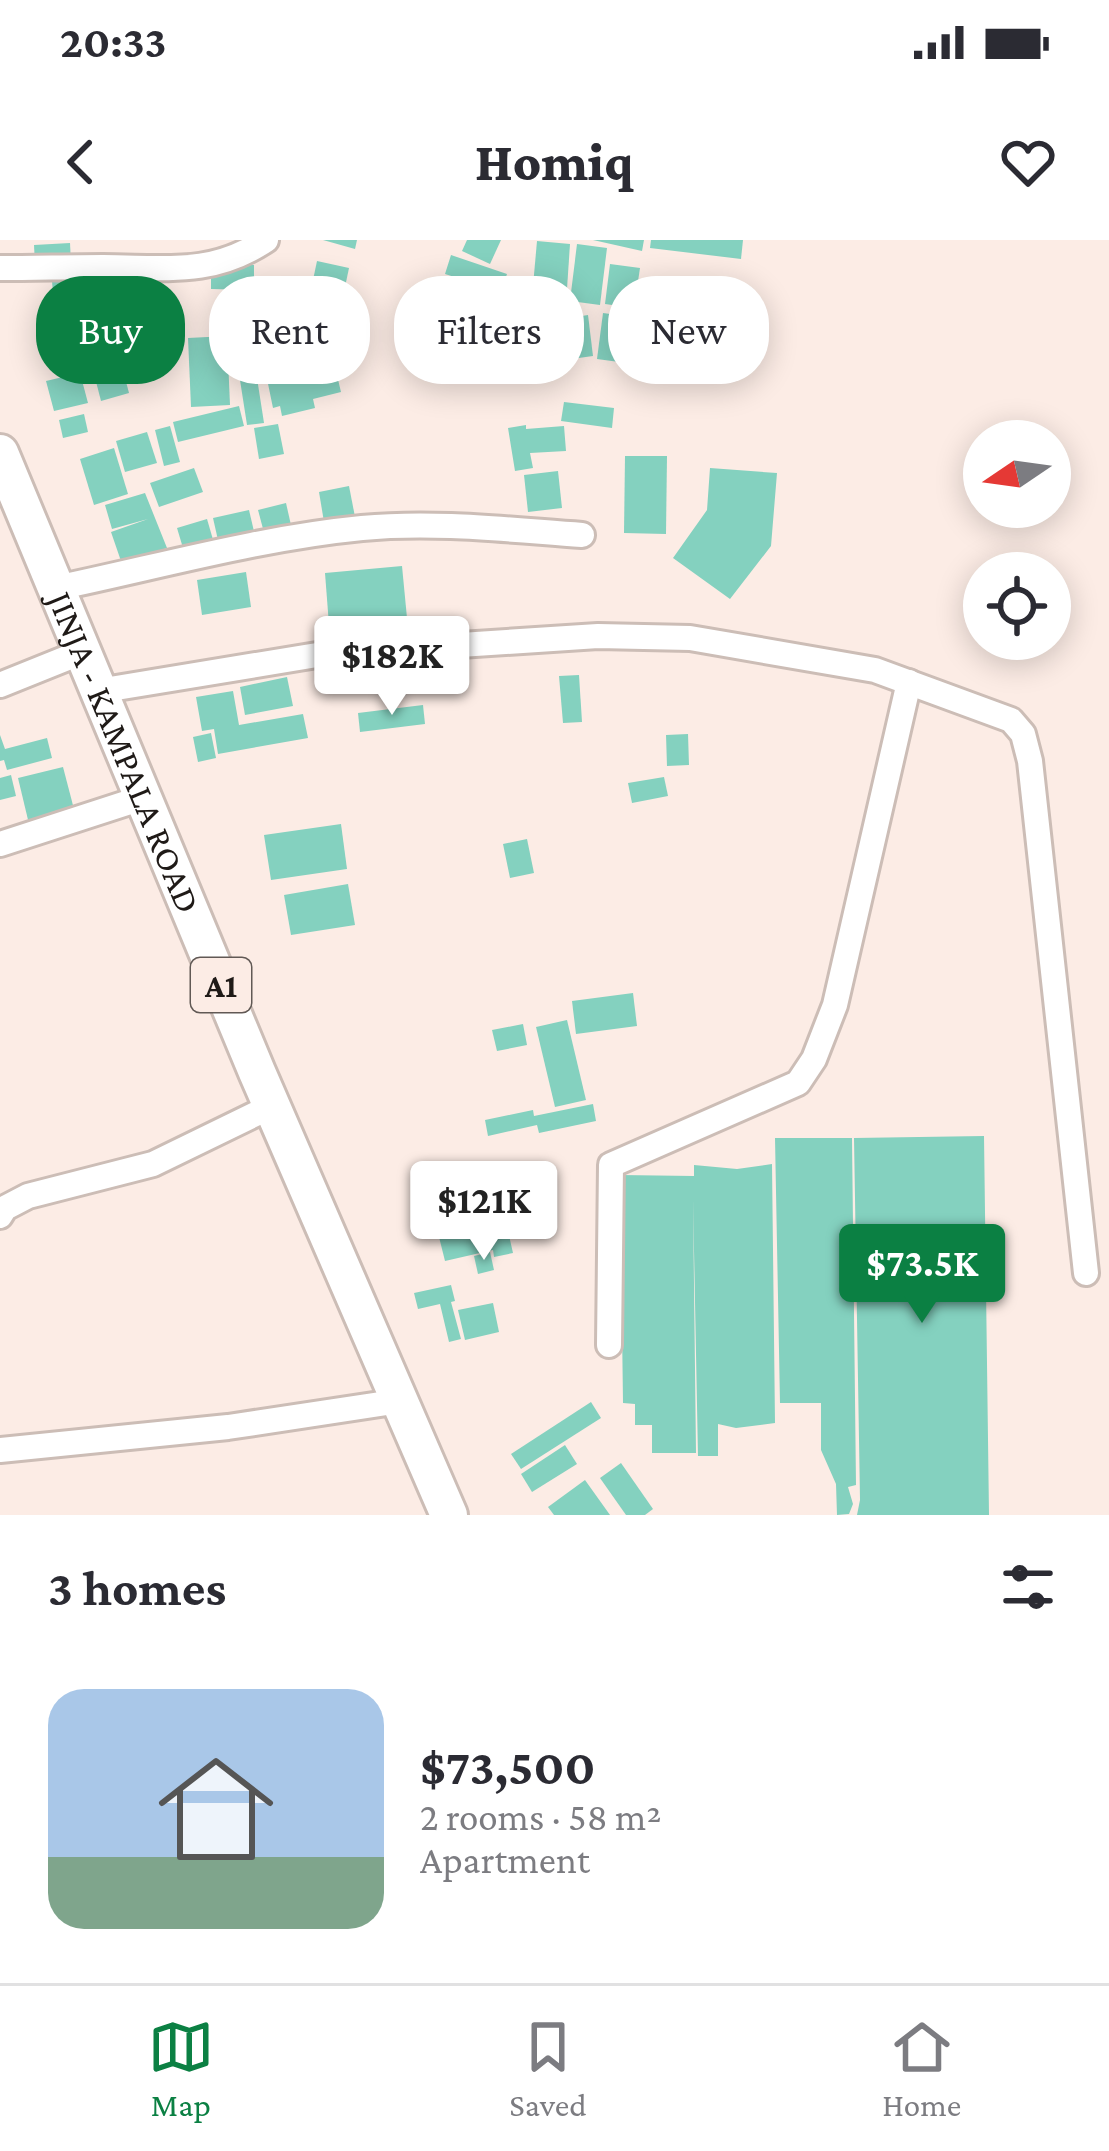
<!DOCTYPE html>
<meta charset="utf-8">
<style>
body{margin:0;font-family:"Crimson Pro",serif;background:#f2f2f3;color:#2b2b33;height:100vh;display:flex;flex-direction:column;font-size:45px;white-space:nowrap}
*{box-sizing:border-box;margin:0}
p{font-size:39px;color:#7c7c81}
.icon{flex:none;width:66px;height:66px;fill:none;stroke:currentColor;stroke-width:2;stroke-linecap:round;stroke-linejoin:round}
.map{position:relative;height:1275px;overflow:hidden}
.details{display:flex;flex-direction:column;background:#fff;flex:1}
.details>*{flex:none}
.banner{position:absolute;left:36px;top:36px;width:1038px;height:108px;display:flex;gap:24px}
.needle{width:78px;rotate:257deg}
.fabs{position:absolute;left:963px;top:180px;display:grid;gap:24px}
.fabs a{display:grid;place-items:center;width:108px;height:108px;border-radius:50%;background:#fff;box-shadow:0 6px 30px #0003;font-size:60px}
.price{position:absolute;translate:-50% -102px;padding:0 27px;border-radius:12px;background:#fff;color:#222;font-size:39px;line-height:78px;filter:drop-shadow(0 3px 6px #0008)}
.price::after{content:'';position:absolute;left:50%;top:72px;width:36px;height:27px;margin-left:-18px;background:inherit;clip-path:polygon(0 0,100% 0,50% 100%)}
.price.on{background:#0b8043;color:#fff}
ul{padding:0;list-style:none}
li{display:flex;align-items:center;gap:36px;height:300px;padding:0 48px}
li span{display:grid;place-items:center;flex:none;width:336px;height:240px;border-radius:36px;color:#555}
li>.icon{margin-inline-start:auto}
span .icon{width:144px;height:144px;fill:#fffc;stroke-width:1}
li b{font-size:51px}
h2{display:flex;justify-content:space-between;align-items:center;height:144px;padding:0 48px;font-size:51px}
.tag{padding:0 42px;border-radius:48px;background:#fff;box-shadow:0 6px 30px #0003;font-size:42px;line-height:108px}
.tag.on{background:#0b8043;color:#fff}
.status{display:flex;justify-content:space-between;align-items:center;height:84px;padding:0 60px;background:#fff;direction:ltr}
.status svg{height:33px;fill:currentColor}
header{display:flex;justify-content:space-between;align-items:center;height:156px;padding:0 48px;background:#fff;font-size:54px;font-weight:800}
.menu{display:flex;justify-content:space-around;align-items:center;height:168px;border-top:3px solid #e1e1e2;background:#fff;font-size:33px;color:#7c7c81}
.menu a{display:grid;justify-items:center;gap:6px}
.menu .on{color:#0b8043}
.map>svg:first-child{display:block}
</style>
<div class="status"><b>20:33</b><svg viewBox="0 0 49 12"><path d="M0 12V9h3v3zM5 12V6h3v6zM10 12V3h3v9zM15 12V0h3v12zM26 1h20v11H26zM47 4h2v5h-2z"/></svg></div>
<header><svg class="icon" aria-label="back" viewBox="0 0 24 24"><path d="M15 5l-7 7 7 7"/></svg>Homiq<svg class="icon" aria-label="heart" viewBox="0 0 24 24"><path d="M12 20l-8-8c-3-5 5-10 8-4 3-6 11-1 8 4z"/></svg></header>
<div class="map">
<svg width="1109" height="1275" viewBox="0 0 1109 1275">
<rect width="100%" height="100%" fill="#fcece5"/>
<g fill="#84d1bf">
<path d="M323 0H357L355 9Z"/>
<path d="M467 0H501L490 24 462 11Z"/>
<path d="M593 0H644L642 11Z"/>
<path d="M651 0H743L741 19 650 8Z"/>
<path d="M537 1 570 4 567 49 533 46Z"/>
<path d="M70 3 71 23 35 25 34 5Z"/>
<path d="M577 4 607 8 600 65 570 61Z"/>
<path d="M451 15 507 34 498 61 464 50 467 41 445 34Z"/>
<path d="M317 21 349 28 341 66 309 59Z"/>
<path d="M211 24 254 25V50L211 49Z"/>
<path d="M610 24 640 28 634 68 605 64Z"/>
<path d="M108 34 111 51 91 55 87 38Z"/>
<path d="M84 39 86 74 55 76 52 41Z"/>
<path d="M442 51 473 81 439 117 408 87Z"/>
<path d="M157 69 162 91 141 95 136 73Z"/>
<path d="M603 73 625 76 619 122 597 119Z"/>
<path d="M135 75 140 95 129 98 124 78Z"/>
<path d="M588 75 593 116 557 121 551 81Z"/>
<path d="M317 77 326 115 270 128 261 90Z"/>
<path d="M257 85 268 132 239 138 229 91Z"/>
<path d="M631 89 696 101 690 137 625 126Z"/>
<path d="M227 96 230 165 191 167 188 98Z"/>
<path d="M120 119 129 153 101 161 92 126Z"/>
<path d="M333 119 341 152 313 159 315 168 282 176 280 166 273 168 266 134Z"/>
<path d="M80 133 88 163 54 171 46 141Z"/>
<path d="M257 138 264 183 247 185 240 140Z"/>
<path d="M564 162 614 168 612 188 561 181Z"/>
<path d="M239 166 244 186 178 202 173 182Z"/>
<path d="M84 174 88 192 63 198 59 180Z"/>
<path d="M278 184 284 214 259 219 254 188Z"/>
<path d="M526 185V189L564 186 566 211 530 213 533 228 515 231 508 188Z"/>
<path d="M170 186 180 222 164 226 155 190Z"/>
<path d="M147 192 157 223 125 232 116 201Z"/>
<path d="M114 208 128 254 94 265 80 219Z"/>
<path d="M625 216H667L666 294 624 293Z"/>
<path d="M194 228 203 252 159 267 150 243Z"/>
<path d="M710 228 777 233 771 306 730 359 673 318 707 270Z"/>
<path d="M558 231 562 268 528 272 524 235Z"/>
<path d="M349 246 356 282 325 288 319 252Z"/>
<path d="M145 253 167 308 122 324 111 292 148 279 112 289 105 265Z"/>
<path d="M286 263 293 294 266 300 258 270Z"/>
<path d="M249 270 256 300 220 309 213 278Z"/>
<path d="M207 279 216 310 186 318 177 288Z"/>
<path d="M402 326 407 378 329 385 325 333Z"/>
<path d="M246 332 251 367 202 375 197 340Z"/>
<path d="M579 435 582 482 563 483 559 436Z"/>
<path d="M287 437 293 466 245 475 240 447Z"/>
<path d="M233 451 239 485 303 474 308 498 218 514 214 489 202 491 196 457Z"/>
<path d="M423 465 425 484 360 492 358 473Z"/>
<path d="M211 493 216 518 198 522 193 497Z"/>
<path d="M688 494 689 525 667 526 666 495Z"/>
<path d="M0 495 5 509 47 498 52 518 7 530 4 520 0 521Z"/>
<path d="M63 527 75 573 29 584 18 538Z"/>
<path d="M11 535 16 556 0 560V538Z"/>
<path d="M664 537 668 556 632 563 628 543Z"/>
<path d="M341 584 347 629 271 640 264 595Z"/>
<path d="M527 599 534 633 510 638 503 604Z"/>
<path d="M348 644 355 685 291 695 284 655Z"/>
<path d="M633 753 637 786 576 794 572 761Z"/>
<path d="M567 780 586 860 555 867 536 787Z"/>
<path d="M523 784 527 805 497 811 492 790Z"/>
<path d="M593 864 596 881 539 893 537 885 488 896 485 880 533 870 534 876Z"/>
<path d="M984 896 989 1275H857L860 1260 854 898Z"/>
<path d="M775 898H852L856 1245 848 1247 853 1264 849 1274 837 1275 836 1244 821 1210V1163H780Z"/>
<path d="M772 924 775 1183 736 1188 718 1184V1216H698L693 959 696 1213H652V1185H635V1164L623 1163 620 935 694 936V925L737 929Z"/>
<path d="M501 960 513 1013 494 1017 493 1010 445 1021 435 981 482 970 489 991 483 965Z"/>
<path d="M490 1012 494 1030 478 1034 474 1016Z"/>
<path d="M451 1045 455 1061 451 1062 461 1099 449 1102 440 1064 418 1069 414 1053Z"/>
<path d="M493 1063 499 1092 465 1100 458 1070Z"/>
<path d="M591 1162 601 1178 521 1229 511 1214Z"/>
<path d="M565 1205 577 1224 532 1252 521 1234Z"/>
<path d="M621 1223 653 1269 645 1275H626L600 1238Z"/>
<path d="M585 1240 610 1275H554L548 1267Z"/>
</g>
<g fill="none" stroke-linecap="round" stroke-linejoin="round">
<g stroke="#ccbdb6" stroke-width="30">
<g id="minor">
<path d="M0 28C34 28 69 27 103 27 163 27 211 37 266 0"/>
<path d="M56 348C157 327 259 298 362 288 435 281 510 290 582 295"/>
<path d="M0 445 82 412"/>
<path d="M98 451 323 414 598 396 690 398 875 430 1011 480 1023 494 1030 521 1086 1033"/>
<path d="M0 604 142 558"/>
<path d="M0 976 5 968 28 956 153 924 272 866"/>
<path d="M609 1105 611 925 798 843 814 819 835 765 909 442"/>
<path d="M0 1210 228 1187 400 1161"/>
</g>
</g>
<g stroke="#ccbdb6" stroke-width="42">
<g id="highway">
<path id="s1" d="M0 213 257 832 449 1275"/>
</g>
</g>
<use href="#minor" stroke="#fff" stroke-width="24"/>
<use href="#highway" stroke="#fff" stroke-width="36"/>
</g>
<g text-anchor="middle" dominant-baseline="central" stroke-width="9" stroke-linejoin="round" paint-order="stroke">
<rect fill="#fcece5" stroke="#615955" stroke-width="3" x="191" y="718" width="60" height="54" rx="9"/>
<g font-size="33" font-weight="bold" fill="#1f1a17">
<text x="221" y="745">A1</text>
</g>
<g font-size="36" fill="#1f1a17" stroke="#fcece5">
<text stroke="none"><textPath href="#s1" startOffset="324">JINJA - KAMPALA ROAD</textPath></text>
</g>
</g>
</svg>
<div class="fabs">
<a><svg class="needle" viewBox="-14 -14 28 28"><path d="M0-13l5 13h-10z" fill="#e53935"/><path d="M0 13l5-13h-10z" fill="#7c7c81"/></svg></a>
<a><svg class="icon" aria-label="locate" viewBox="0 0 24 24"><circle cx="12" cy="12" r="6"/><path d="M12 2v4M12 18v4M2 12h4M18 12h4"/></svg></a>
</div>
<b class="price" style="left:392px;top:478px">$182K</b>
<b class="price" style="left:484px;top:1023px">$121K</b>
<b class="price on" style="left:922px;top:1086px">$73.5K</b>
<div class="banner">
<a class="tag on">Buy</a>
<a class="tag">Rent</a>
<a class="tag">Filters</a>
<a class="tag">New</a>
</div>
</div>
<section class="details">
<h2>3 homes<svg class="icon" aria-label="filters" viewBox="0 0 24 24"><path d="M4 7h16M4 17h16"/><circle cx="9" cy="7" r="2"/><circle cx="15" cy="17" r="2"/></svg></h2>
<ul>
<li><span style="background:linear-gradient(#a9c7e8 70%,#7fa58c 0)"><svg class="icon" aria-label="home" viewBox="0 0 24 24"><path d="M3 11l9-7 9 7M6 9v11h12V9"/></svg></span><div><b>$73,500</b><p>2 rooms · 58 m²</p><p>Apartment</p></div></li>
</ul>
</section>
<nav class="menu">
<a class="on"><svg class="icon" aria-label="map" viewBox="0 0 24 24"><path d="M3 6l6-2 6 2 6-2v14l-6 2-6-2-6 2zM9 4v14M15 6v14"/></svg>Map</a>
<a><svg class="icon" aria-label="saved" viewBox="0 0 24 24"><path d="M7 4h10v16l-5-4-5 4z"/></svg>Saved</a>
<a><svg class="icon" aria-label="home" viewBox="0 0 24 24"><path d="M3 11l9-7 9 7M6 9v11h12V9"/></svg>Home</a>
</nav>
